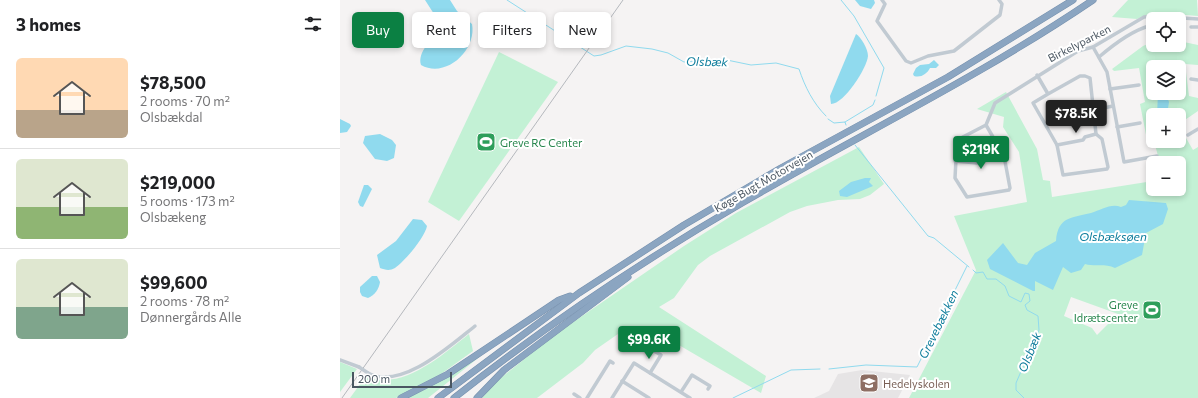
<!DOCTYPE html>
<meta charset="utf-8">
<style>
body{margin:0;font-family:Commissioner,sans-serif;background:#f6f6f6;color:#202124;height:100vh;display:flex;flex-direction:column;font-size:15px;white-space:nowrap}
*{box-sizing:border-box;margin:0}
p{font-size:13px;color:#757577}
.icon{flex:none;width:22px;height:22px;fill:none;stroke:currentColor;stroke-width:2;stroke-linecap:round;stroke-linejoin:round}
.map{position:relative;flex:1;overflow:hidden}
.panel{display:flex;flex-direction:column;background:#fff;width:340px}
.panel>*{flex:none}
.banner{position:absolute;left:12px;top:12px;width:380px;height:36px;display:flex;gap:8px}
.tools{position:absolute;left:806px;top:12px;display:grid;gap:8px}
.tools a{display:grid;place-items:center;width:40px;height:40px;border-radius:6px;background:#fff;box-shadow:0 2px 6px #0003;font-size:20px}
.scale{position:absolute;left:12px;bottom:10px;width:100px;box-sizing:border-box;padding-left:4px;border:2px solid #4a5661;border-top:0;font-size:11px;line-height:14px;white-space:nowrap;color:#4a5661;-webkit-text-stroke:3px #fff;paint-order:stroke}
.price{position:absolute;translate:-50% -34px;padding:0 9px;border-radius:4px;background:#0b8043;color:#fff;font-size:13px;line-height:26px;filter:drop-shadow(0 1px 2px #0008)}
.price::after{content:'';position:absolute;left:50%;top:24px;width:12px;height:9px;margin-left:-6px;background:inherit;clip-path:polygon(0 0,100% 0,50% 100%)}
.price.on{background:#222;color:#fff}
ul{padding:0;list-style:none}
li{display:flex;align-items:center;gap:12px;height:100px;padding:0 16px}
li+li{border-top:1px solid #e0e0e0}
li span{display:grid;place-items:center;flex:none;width:112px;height:80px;border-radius:6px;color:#555}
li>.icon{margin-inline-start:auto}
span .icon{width:48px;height:48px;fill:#fffc;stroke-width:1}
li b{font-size:17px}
h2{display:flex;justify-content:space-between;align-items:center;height:48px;padding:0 16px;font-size:17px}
.chip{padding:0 14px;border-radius:6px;background:#fff;box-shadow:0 2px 6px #0003;font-size:14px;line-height:36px}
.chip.on{background:#0b8043;color:#fff}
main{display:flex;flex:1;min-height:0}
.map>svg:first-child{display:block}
</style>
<main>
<section class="panel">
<h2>3 homes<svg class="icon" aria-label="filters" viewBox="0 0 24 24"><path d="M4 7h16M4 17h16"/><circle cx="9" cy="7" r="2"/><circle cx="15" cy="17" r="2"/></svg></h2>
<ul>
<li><span style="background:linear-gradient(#ffd9b3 65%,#b9a48a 0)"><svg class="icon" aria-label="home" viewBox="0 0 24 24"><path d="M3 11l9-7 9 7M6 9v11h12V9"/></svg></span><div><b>$78,500</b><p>2 rooms · 70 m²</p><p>Olsbækdal</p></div></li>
<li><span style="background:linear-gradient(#dfe7d0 60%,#8fb573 0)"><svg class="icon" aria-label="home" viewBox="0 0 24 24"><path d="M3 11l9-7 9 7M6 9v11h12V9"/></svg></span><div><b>$219,000</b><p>5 rooms · 173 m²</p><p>Olsbækeng</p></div></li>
<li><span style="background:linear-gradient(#dfe7d0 60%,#7fa58c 0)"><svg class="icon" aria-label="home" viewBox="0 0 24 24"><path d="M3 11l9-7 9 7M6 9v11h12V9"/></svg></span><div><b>$99,600</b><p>2 rooms · 78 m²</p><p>Dønnergårds Alle</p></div></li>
</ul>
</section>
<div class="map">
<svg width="858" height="398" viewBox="0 0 858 398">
<rect width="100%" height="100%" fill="#f5f3f3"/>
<path fill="#e6e4e5" d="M522 370 570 375 558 398H474L489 391 498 374Z"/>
<g fill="#c3f1d5" fill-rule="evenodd">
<path d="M788 0H857L858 16 821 13 806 15 797 19 772 17Z"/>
<path d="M839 41 858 45V65L845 64 849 96 858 98V111L839 124V115H813V141H839V126L853 150 858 147V398H569L636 270 614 216 687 202 679 152 663 127 664 117 637 109 666 92 697 149 703 180 710 181 712 197 813 181V189H839V163H820L815 145H808L800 104 805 102 799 68 774 71 772 69 803 46 813 42V45H839ZM813 67H839V93H813ZM731 297 778 314 757 335 752 328 724 316Z"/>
<path d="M159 52 218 82 119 221 88 202Z"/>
<path d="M519 147 544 184 530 195 520 199 498 200 467 206 450 212 370 256 358 265 334 298 319 307 426 376 421 393 308 327 306 331 294 327 278 334 255 350 243 363 197 398H142L157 381 213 336 344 246 396 213Z"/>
<path d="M129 334 133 351 101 374 56 398H10L26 376C62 392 102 355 129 334Z"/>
<path d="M152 347 88 398H67L99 382Z"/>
<path d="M0 362 17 369 0 392Z"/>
</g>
<g fill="#90daee">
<path d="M85 0H110L117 11 132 24C137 50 106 79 81 65 77 52 92 41 97 29L94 14Z"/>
<path d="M515 0H534L535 3 531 9 520 6Z"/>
<path d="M516 34C521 37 528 49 528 56 527 68 504 104 491 104L490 96Z"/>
<path d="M594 60 599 65 596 68H590C587 74 581 78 574 76L573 74 576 68 580 65 589 64Z"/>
<path d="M818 93 826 94 829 102 827 115H817Z"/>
<path d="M0 119 10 124 11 126 7 132 0 133Z"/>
<path d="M40 134 52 140 56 145 54 158 47 161 35 159 23 143 25 136Z"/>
<path d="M525 178H531L529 182 533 186 507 197 500 196 499 191 511 182Z"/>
<path d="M24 185H28L32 189 23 207 20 206 18 202Z"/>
<path d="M789 200 826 203 828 209 823 224 806 233 802 255 775 268C765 263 755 267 745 264L741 270 731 273 723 267 713 290 695 281V291H693L650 269 647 260 663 243 678 263 687 265 695 253 716 241C718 216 732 218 751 213 761 210 771 203 781 207L786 205Z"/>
<path d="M73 219 82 220 87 226C85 237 65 261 55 268 50 271 45 270 40 268L37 255 56 241Z"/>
<path d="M32 276H37L40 282C39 289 35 295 28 298L22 296 20 292V287Z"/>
</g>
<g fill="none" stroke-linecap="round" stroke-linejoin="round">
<g stroke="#90daee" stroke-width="1">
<path d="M167 0 254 56 261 55 286 46 312 49 328 53 344 62 382 59 411 65 436 63 459 69C465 87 473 103 486 116"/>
<path d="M501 0 514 16 544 68 536 96"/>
<path d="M488 119 494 123 505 122 506 125"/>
<path d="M505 122 533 105 535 100"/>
<path d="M515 145 588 236 594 238 629 267"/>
<path d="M633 270 636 273 643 272 647 279H656L665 286 669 296 681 302 685 293 689 294 690 301 685 305 687 310 698 316 699 330 676 383V390L684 398"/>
<path d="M489 369 526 365 577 367 627 266"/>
<path d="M393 398 451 370 480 369"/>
</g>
<g stroke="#7690ad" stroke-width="7">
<g id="highway">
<path d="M61 398 108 374 219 300 230 296"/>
<path d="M98 398 239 293 344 225 441 168 608 77 733 0"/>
<path d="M114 398C205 326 302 261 402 203 519 135 641 76 753 0"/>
<path d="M137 398 164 370 288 277"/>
</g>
</g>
<g stroke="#c1cad2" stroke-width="3.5">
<path d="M542 0 545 4 537 21 566 61 571 63 588 56 614 51 660 15 662 4 659 0"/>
<path d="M851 27H858"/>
<path d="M753 47 767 72 784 162 817 156"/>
<path d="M759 57C773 45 791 31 809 26"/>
<path d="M697 75 708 94 740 76H745L750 78 756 134 762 139 768 167 767 169 723 175 717 145 693 103 708 94"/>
<path d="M851 79 858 80"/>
<path d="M770 89 799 85"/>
<path d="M754 110 773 106"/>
<path d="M646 125 617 140 615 178 627 197 669 190 670 188 664 156 646 125 655 103 738 51 753 47 804 17 812 16 858 19"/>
<path d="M777 127 800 123"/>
<path d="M848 135 858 129"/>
<path d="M717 145 743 140 745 137 756 134"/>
<path d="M615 161 637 163 659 149"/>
<path d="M300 347 302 344 321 355 310 373"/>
<path d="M0 360 19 367"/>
<path d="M28 373C61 391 111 345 135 326"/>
<path d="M282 381 309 398"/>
<path d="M341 392 352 375 370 386 368 389"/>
<path d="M234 394 240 398"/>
<path d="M247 398 270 361 273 363"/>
<path d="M272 398 294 363 350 398"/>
</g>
<use href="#highway" stroke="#8ba5c1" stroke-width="6"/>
<path stroke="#b5b8bd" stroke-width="1" d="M2 398 283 0"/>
<path stroke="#c1cad2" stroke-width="3.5" d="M19 367 28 373"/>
</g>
<defs>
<g id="stadium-square" transform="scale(1)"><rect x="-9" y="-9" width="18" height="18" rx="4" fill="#2e9e5b" stroke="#fff"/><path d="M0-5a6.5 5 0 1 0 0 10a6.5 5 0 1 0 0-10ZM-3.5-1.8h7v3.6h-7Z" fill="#fff"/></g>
<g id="school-square" transform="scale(1)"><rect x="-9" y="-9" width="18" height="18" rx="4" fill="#8d6e63" stroke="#fff"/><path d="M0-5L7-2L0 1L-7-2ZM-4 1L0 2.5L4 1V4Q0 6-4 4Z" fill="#fff"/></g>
</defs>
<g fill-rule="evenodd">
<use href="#stadium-square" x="146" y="142"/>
<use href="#stadium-square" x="812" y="310"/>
<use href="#school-square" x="529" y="383"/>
</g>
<g text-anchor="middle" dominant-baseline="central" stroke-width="4" stroke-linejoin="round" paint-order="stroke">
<g font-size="11" fill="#4a5661" stroke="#fff">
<text transform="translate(739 43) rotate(-27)">Birkelyparken</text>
<text transform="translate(423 181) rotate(-30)">Køge Bugt Motorvejen</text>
</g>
<g font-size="11" fill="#27864d" stroke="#fff" text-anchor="start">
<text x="160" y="142">Greve RC Center</text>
<text x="798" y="304" text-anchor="end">Greve<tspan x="798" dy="13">Idrætscenter</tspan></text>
</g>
<g font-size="11" fill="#785e54" stroke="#fff" text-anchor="start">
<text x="543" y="383">Hedelyskolen</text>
</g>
<g font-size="12" font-style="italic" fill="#0c7c9b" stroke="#fff">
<text transform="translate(367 61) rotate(1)">Olsbæk</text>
<text x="773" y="236">Olsbæksøen</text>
<text transform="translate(598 324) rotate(-64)">Grevebækken</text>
<text transform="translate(689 352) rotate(-68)">Olsbæk</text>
</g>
</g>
</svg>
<div class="tools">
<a><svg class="icon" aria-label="locate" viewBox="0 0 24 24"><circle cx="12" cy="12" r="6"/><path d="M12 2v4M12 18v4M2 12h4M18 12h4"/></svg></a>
<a><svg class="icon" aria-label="layers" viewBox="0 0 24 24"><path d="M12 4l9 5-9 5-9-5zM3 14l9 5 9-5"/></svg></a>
<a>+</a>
<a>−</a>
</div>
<div class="scale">200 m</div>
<b class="price on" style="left:736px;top:134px">$78.5K</b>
<b class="price" style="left:641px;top:170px">$219K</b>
<b class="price" style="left:309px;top:360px">$99.6K</b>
<div class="banner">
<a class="chip on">Buy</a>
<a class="chip">Rent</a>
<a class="chip">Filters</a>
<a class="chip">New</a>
</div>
</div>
</main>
